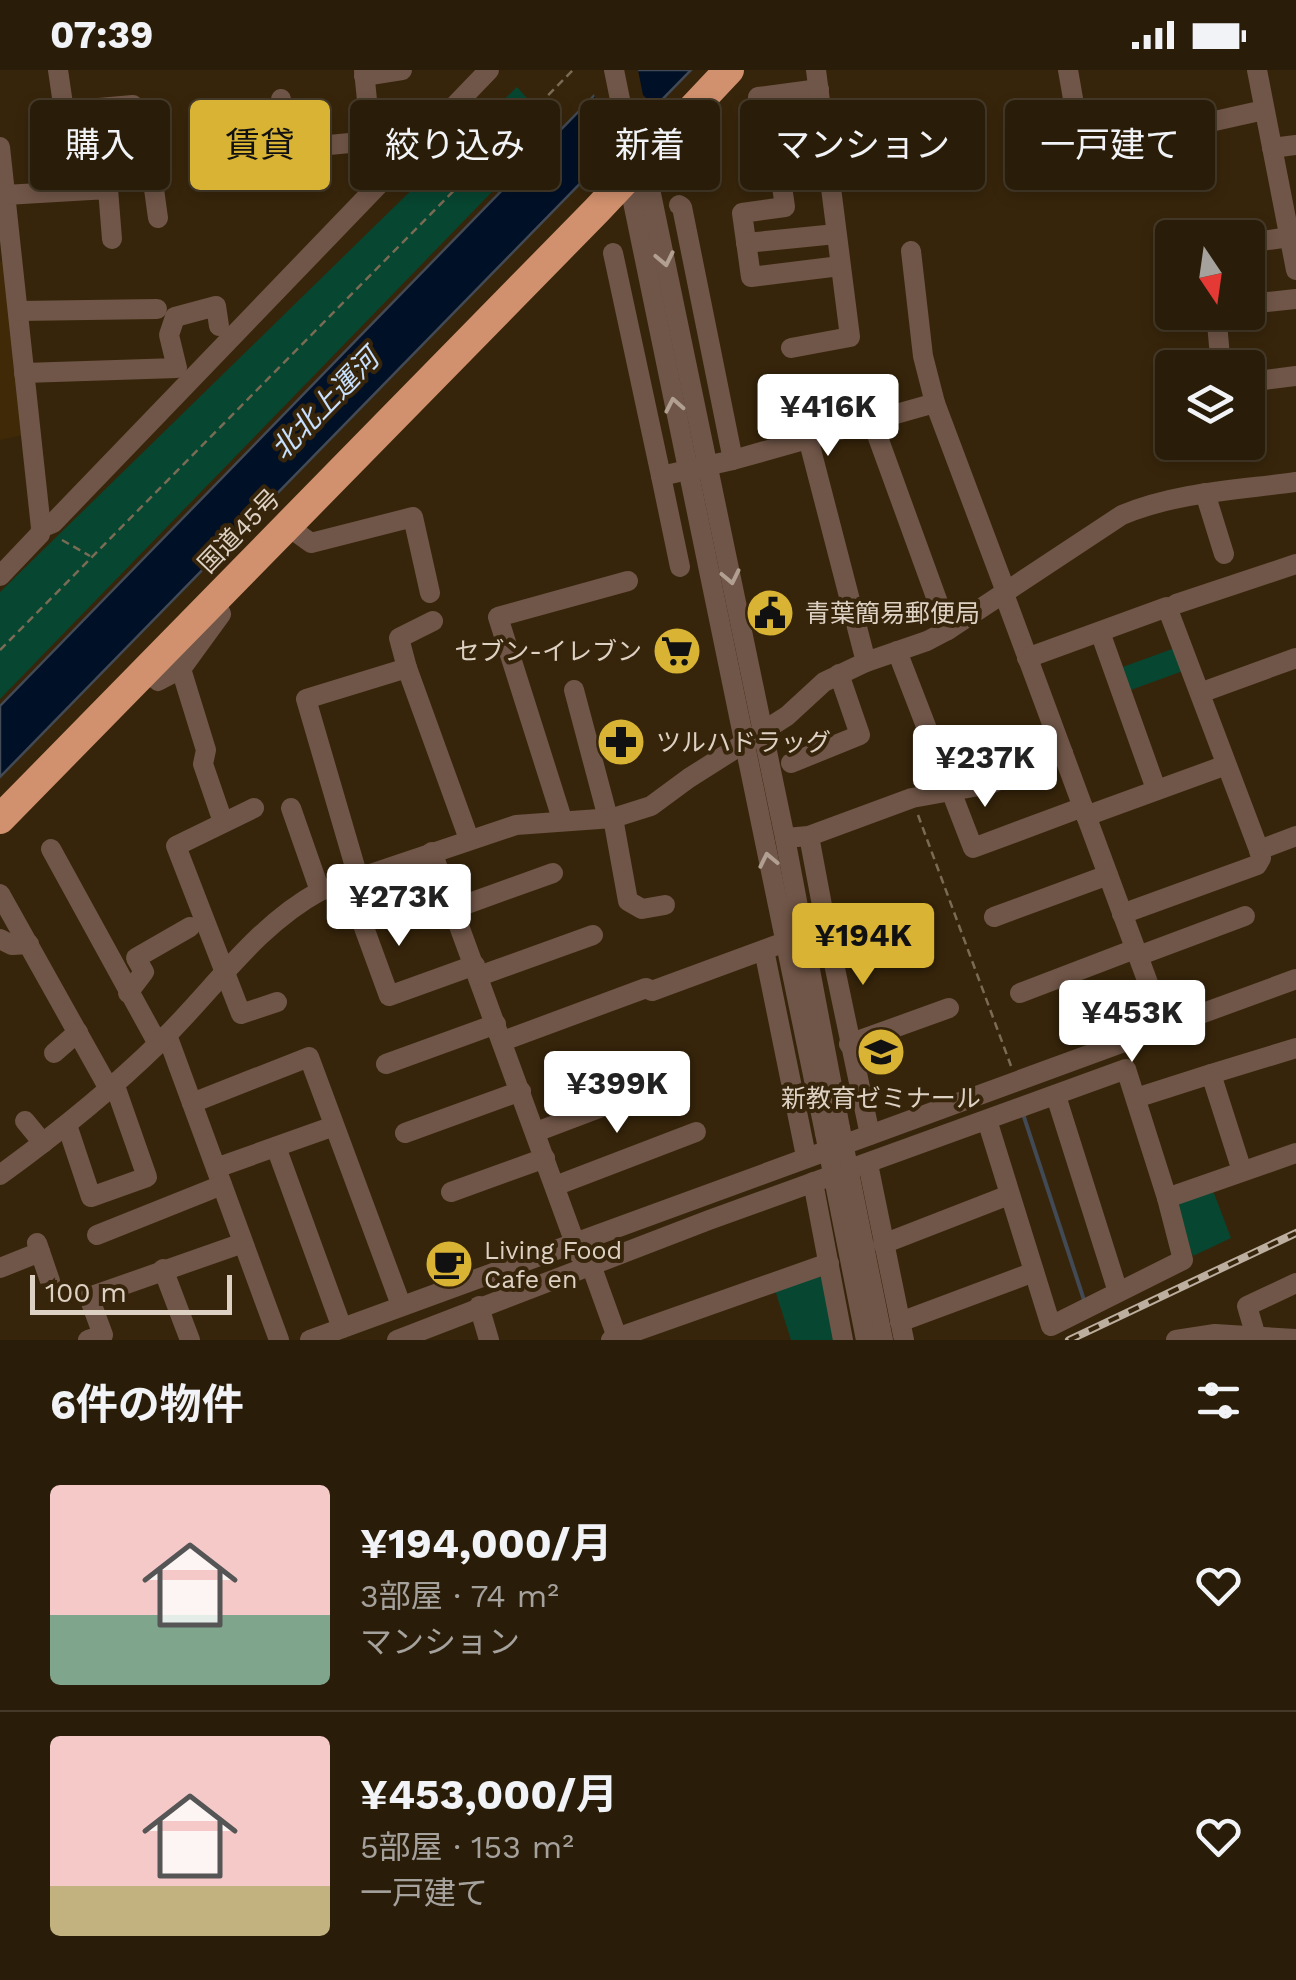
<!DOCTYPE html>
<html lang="ja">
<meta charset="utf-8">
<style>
body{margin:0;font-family:"Work Sans","Noto Sans JP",sans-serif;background:#352916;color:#f1f3f6;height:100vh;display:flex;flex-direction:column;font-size:38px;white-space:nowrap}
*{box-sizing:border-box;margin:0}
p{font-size:32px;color:#a5a19c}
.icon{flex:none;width:55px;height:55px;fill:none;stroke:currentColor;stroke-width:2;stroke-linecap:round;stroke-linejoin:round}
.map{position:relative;height:1270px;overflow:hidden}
.details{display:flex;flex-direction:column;background:#291c08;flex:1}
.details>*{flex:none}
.top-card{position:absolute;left:30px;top:30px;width:1238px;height:90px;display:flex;gap:20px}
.needle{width:65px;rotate:167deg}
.controls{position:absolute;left:1155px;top:150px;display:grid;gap:20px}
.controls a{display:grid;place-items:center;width:110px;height:110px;border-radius:10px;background:#291c08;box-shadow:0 5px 15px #0003,0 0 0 2px #453a29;font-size:50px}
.scale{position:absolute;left:30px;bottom:25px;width:202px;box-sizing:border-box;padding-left:10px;border:5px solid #ddd1c3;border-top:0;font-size:28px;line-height:35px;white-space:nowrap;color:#ddd1c3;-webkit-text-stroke:8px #37250b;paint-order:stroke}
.price{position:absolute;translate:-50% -85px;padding:0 22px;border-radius:10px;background:#fff;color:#222;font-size:32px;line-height:65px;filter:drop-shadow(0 2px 5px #0008)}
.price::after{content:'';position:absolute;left:50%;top:60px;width:30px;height:22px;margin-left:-15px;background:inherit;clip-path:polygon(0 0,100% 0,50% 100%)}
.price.on{background:#d9b334;color:#111}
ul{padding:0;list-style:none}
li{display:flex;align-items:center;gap:30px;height:250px;padding:0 50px}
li+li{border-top:2px solid #453a29}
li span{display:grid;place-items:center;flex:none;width:280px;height:200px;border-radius:10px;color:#555}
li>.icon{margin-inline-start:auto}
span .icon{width:120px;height:120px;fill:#fffc;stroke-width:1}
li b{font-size:42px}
h2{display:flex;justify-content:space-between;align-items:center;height:120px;padding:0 50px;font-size:42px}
.tag{padding:0 35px;border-radius:10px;background:#291c08;box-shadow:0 5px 15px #0003,0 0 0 2px #453a29;font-size:35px;line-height:90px}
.tag.on{background:#d9b334;color:#111}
.status{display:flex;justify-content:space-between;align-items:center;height:70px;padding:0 50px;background:#291c08;direction:ltr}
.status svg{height:28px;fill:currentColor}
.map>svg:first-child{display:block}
</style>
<div class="status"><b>07:39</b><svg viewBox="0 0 49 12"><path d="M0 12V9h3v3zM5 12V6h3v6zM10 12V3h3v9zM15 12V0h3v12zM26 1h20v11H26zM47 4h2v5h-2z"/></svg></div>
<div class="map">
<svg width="1296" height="1270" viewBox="0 0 1296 1270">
<rect width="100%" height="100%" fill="#37250b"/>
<path fill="#3f2906" d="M8 191 27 364 0 370V192Z"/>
<g fill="#074631">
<path d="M517 17 554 58 0 629V522Z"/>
<path d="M1175 578 1183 601 1128 621 1120 598Z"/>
<path d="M1212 1118 1231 1168 1193 1186 1176 1137 1183 1128Z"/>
<path d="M816 1206 826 1209 833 1270H791L775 1220Z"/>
</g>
<path fill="#001027" stroke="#424a56" stroke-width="2.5" d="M619 0H691L0 707V636Z"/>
<path fill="#37250b" d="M612 0H638L643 25 653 35 662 37 608 92 593 19Z"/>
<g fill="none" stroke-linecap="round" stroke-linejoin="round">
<path stroke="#424a56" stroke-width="4" d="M1023 1044 1084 1230"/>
<g stroke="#7a6b55" stroke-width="2.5" stroke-dasharray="8 5" stroke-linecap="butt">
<path d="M62 470 90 486"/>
<path d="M0 580 573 0"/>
<path d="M918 745 1011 996"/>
</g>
<g stroke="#705648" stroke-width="20">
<path d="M58 0 64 41 133 35 136 57 146 61 158 148"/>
<path d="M614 0 634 98 633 132 825 1063"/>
<path d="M1068 0 1075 40"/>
<path d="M1257 0 1296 200"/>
<path d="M364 6 402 0"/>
<path d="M758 27 819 19"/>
<path d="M281 29 286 80"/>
<path d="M825 75 777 82 785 137 742 143 751 207 840 196"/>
<path d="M0 77 41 458 40 464 0 506"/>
<path d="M1272 78 1296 75"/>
<path d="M234 84 371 71 364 0"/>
<path d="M1168 90 1161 63 1264 40"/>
<path d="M634 98 650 119 785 768 840 1058"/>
<path d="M828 102 945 91"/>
<path d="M5 125 108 119 112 169"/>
<path d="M679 135 682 137 733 390"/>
<path d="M746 173 836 164"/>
<path d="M1248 173 1289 167"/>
<path d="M911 181 923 286 935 333 1006 522"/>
<path d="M613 183 661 406 733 390 935 333"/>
<path d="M1248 234 1296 229"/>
<path d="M18 241 157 239"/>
<path d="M1216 242 1221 298"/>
<path d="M791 278 850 267 816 0"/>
<path d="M24 303 177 298 169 265 175 247 216 236 219 256"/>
<path d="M1248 312 1296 306"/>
<path d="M1168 323 1172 322"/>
<path d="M872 351 948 560"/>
<path d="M808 368 866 592"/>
<path d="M1248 368 1249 379"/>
<path d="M661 406 680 497"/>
<path d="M1205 423 1224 484"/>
<path d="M286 455 311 473 413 447 430 523"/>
<path d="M41 458 53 453 489 0"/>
<path d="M1004 524 1164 956"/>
<path d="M214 529 221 544 181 599 206 680 203 694 223 752"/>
<path d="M1176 534 1296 494"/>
<path d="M433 551 399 568 407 598 469 769"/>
<path d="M1100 562 1156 719"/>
<path d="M897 581 973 778 1083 737"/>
<path d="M1027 588 1167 537 1259 780 1261 788 1257 795 1122 844"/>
<path d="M146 599 158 611 181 599"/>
<path d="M574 620 608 748"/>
<path d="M1200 623 1296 588"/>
<path d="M791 693 860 665 839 604"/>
<path d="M254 738 176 776 241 944 277 932"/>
<path d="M291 738 320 821"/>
<path d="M1086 746 1226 695"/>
<path d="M613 748 628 831 642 839 665 835"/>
<path d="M562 749 498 547 628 511"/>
<path d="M809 766 824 846"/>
<path d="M785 768 809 766 912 728 990 714 1063 683"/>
<path d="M51 779 158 974"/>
<path d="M1259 780 1296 766"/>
<path d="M432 782 579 1184"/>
<path d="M358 807 306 629 407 598"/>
<path d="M347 811 389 926 475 895"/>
<path d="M0 824 108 1017"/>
<path d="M453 839 553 803"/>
<path d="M994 847 1108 805"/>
<path d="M799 853 824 846 870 1065"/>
<path d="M0 869 12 875 29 874"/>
<path d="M764 880 806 1086"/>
<path d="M1138 886 1245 846"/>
<path d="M479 906 593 865"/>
<path d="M128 923 144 902 136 888 190 857"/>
<path d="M1020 923 1135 879"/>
<path d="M167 965 279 1270"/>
<path d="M503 971 646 918 652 921 785 872"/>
<path d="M849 974 949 938"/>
<path d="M54 983 78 962"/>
<path d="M386 994 496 954"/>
<path d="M1211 1004 1296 978"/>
<path d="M1056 1026 1118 1222"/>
<path d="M1136 1028 1211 1004 1242 1101"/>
<path d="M192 1033 309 987 401 1235"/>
<path d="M25 1051 43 1073"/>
<path d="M67 1055 91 1127 147 1107 114 1013"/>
<path d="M536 1062 676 1009"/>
<path d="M405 1063 521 1021"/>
<path d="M276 1077 342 1258"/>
<path d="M868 1094 904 1270"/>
<path d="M216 1098 334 1056"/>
<path d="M0 1105C55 1065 110 1021 159 973 212 922 254 857 320 821L516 755 613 748 651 736 689 708 787 646 824 612 866 592 927 571 948 560 1122 445C1177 422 1237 420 1296 412"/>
<path d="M813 1112 843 1270"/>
<path d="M555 1116 696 1062"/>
<path d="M451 1122 545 1088"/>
<path d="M1167 1128 1296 1083"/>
<path d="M97 1165 222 1115"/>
<path d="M37 1173 50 1211"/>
<path d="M883 1174 1009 1125"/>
<path d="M591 1195 618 1270"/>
<path d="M0 1198 40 1182"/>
<path d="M163 1199 190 1270"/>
<path d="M479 1236 489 1270"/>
<path d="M900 1252 1034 1202"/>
<path d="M88 1270 103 1265 89 1227 243 1173"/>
<path d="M310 1270 1296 909"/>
<path d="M397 1270 709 1150 1126 999 1167 1128 1183 1190 1051 1256 987 1050"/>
<path d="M611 1270 829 1193"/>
<path d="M1176 1270 1215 1264 1296 1269"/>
<path d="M1257 1270 1247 1236 1296 1213"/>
</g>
<path stroke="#d2916e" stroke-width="30" d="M0 749 597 140 729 0"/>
<g stroke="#bcaf9f" stroke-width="8">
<path id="rail" d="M1069 1270 1296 1163"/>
</g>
<use href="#rail" stroke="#37250b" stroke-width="4" stroke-dasharray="11" stroke-linecap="butt"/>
<g stroke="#705648" stroke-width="20">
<path d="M840 1058 883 1270"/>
<path d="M825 1063 866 1270"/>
</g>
</g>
<defs><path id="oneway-chevron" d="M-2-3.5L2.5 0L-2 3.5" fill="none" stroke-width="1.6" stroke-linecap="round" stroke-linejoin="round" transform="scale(2.5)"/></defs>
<g stroke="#b1a092">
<use href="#oneway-chevron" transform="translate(665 189) rotate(78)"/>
<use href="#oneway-chevron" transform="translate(674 335) rotate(-101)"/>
<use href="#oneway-chevron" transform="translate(731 507) rotate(78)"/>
<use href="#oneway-chevron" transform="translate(768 790) rotate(-102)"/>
</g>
<defs>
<g id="civic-disc" transform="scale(2.5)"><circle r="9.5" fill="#d9b334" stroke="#37250b"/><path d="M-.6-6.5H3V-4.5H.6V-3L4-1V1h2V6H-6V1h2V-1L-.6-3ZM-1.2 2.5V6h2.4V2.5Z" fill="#111"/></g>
<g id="supermarket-disc" transform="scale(2.5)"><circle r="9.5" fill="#d9b334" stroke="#37250b"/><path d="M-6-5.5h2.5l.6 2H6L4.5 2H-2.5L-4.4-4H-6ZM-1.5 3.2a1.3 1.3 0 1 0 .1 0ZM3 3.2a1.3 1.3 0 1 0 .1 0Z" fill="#111"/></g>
<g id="pharmacy-disc" transform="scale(2.5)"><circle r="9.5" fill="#d9b334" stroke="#37250b"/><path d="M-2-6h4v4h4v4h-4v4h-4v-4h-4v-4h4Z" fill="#111"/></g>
<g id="school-disc" transform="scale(2.5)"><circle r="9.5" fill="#d9b334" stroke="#37250b"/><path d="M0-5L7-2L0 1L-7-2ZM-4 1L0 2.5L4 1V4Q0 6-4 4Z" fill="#111"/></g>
<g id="cafe-disc" transform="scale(2.5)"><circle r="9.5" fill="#d9b334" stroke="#37250b"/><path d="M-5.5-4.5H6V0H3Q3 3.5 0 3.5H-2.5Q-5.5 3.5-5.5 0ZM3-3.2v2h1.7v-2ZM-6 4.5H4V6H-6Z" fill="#111"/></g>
</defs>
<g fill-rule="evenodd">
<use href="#civic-disc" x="770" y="543"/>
<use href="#supermarket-disc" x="677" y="581"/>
<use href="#pharmacy-disc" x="621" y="672"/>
<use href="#school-disc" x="881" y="982"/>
<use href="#cafe-disc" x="449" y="1194"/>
</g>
<g text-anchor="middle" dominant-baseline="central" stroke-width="8" stroke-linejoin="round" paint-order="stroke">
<g font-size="25" fill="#ddd1c3" stroke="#37250b">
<text transform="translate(239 461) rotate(-46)">国道45号</text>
</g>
<g font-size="25" fill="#ddd1c3" stroke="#37250b" text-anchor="start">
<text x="805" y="543">青葉簡易郵便局</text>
<text x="642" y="581" text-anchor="end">セブン-イレブン</text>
<text x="656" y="672">ツルハドラッグ</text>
<text x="881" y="1028" text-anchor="middle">新教育ゼミナール</text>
<text x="484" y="1180">Living Food<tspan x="484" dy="29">Cafe en</tspan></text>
</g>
<g font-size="28" font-style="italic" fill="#c7e0fe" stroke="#37250b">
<text transform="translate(325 334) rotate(-46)">北北上運河</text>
</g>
</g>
</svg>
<div class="controls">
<a><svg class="needle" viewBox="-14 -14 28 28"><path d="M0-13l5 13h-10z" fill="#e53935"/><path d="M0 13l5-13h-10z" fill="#a5a19c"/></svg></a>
<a><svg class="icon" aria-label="layers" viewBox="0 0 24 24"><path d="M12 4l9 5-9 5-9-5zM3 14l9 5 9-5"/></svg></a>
</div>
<div class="scale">100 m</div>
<b class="price" style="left:828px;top:389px">¥416K</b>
<b class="price" style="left:985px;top:740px">¥237K</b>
<b class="price" style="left:399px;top:879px">¥273K</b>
<b class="price on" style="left:863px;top:918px">¥194K</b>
<b class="price" style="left:1132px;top:995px">¥453K</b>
<b class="price" style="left:617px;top:1066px">¥399K</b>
<div class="top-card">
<a class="tag">購入</a>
<a class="tag on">賃貸</a>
<a class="tag">絞り込み</a>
<a class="tag">新着</a>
<a class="tag">マンション</a>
<a class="tag">一戸建て</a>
</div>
</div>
<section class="details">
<h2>6件の物件<svg class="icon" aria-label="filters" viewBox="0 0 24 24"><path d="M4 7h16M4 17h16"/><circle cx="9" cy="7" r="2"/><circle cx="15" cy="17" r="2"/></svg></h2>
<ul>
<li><span style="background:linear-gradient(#f6c9c9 65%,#7fa58c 0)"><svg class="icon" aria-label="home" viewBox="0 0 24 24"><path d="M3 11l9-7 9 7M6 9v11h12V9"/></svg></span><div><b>¥194,000/月</b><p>3部屋 · 74 m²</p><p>マンション</p></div><svg class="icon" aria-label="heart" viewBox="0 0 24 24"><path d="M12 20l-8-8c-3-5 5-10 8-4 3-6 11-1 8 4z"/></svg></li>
<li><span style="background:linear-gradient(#f6c9c9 75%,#c2b280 0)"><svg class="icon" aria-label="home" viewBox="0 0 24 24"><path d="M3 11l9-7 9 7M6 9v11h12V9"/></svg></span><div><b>¥453,000/月</b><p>5部屋 · 153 m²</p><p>一戸建て</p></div><svg class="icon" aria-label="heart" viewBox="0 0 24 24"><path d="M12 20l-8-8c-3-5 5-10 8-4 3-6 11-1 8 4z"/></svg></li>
</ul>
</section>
